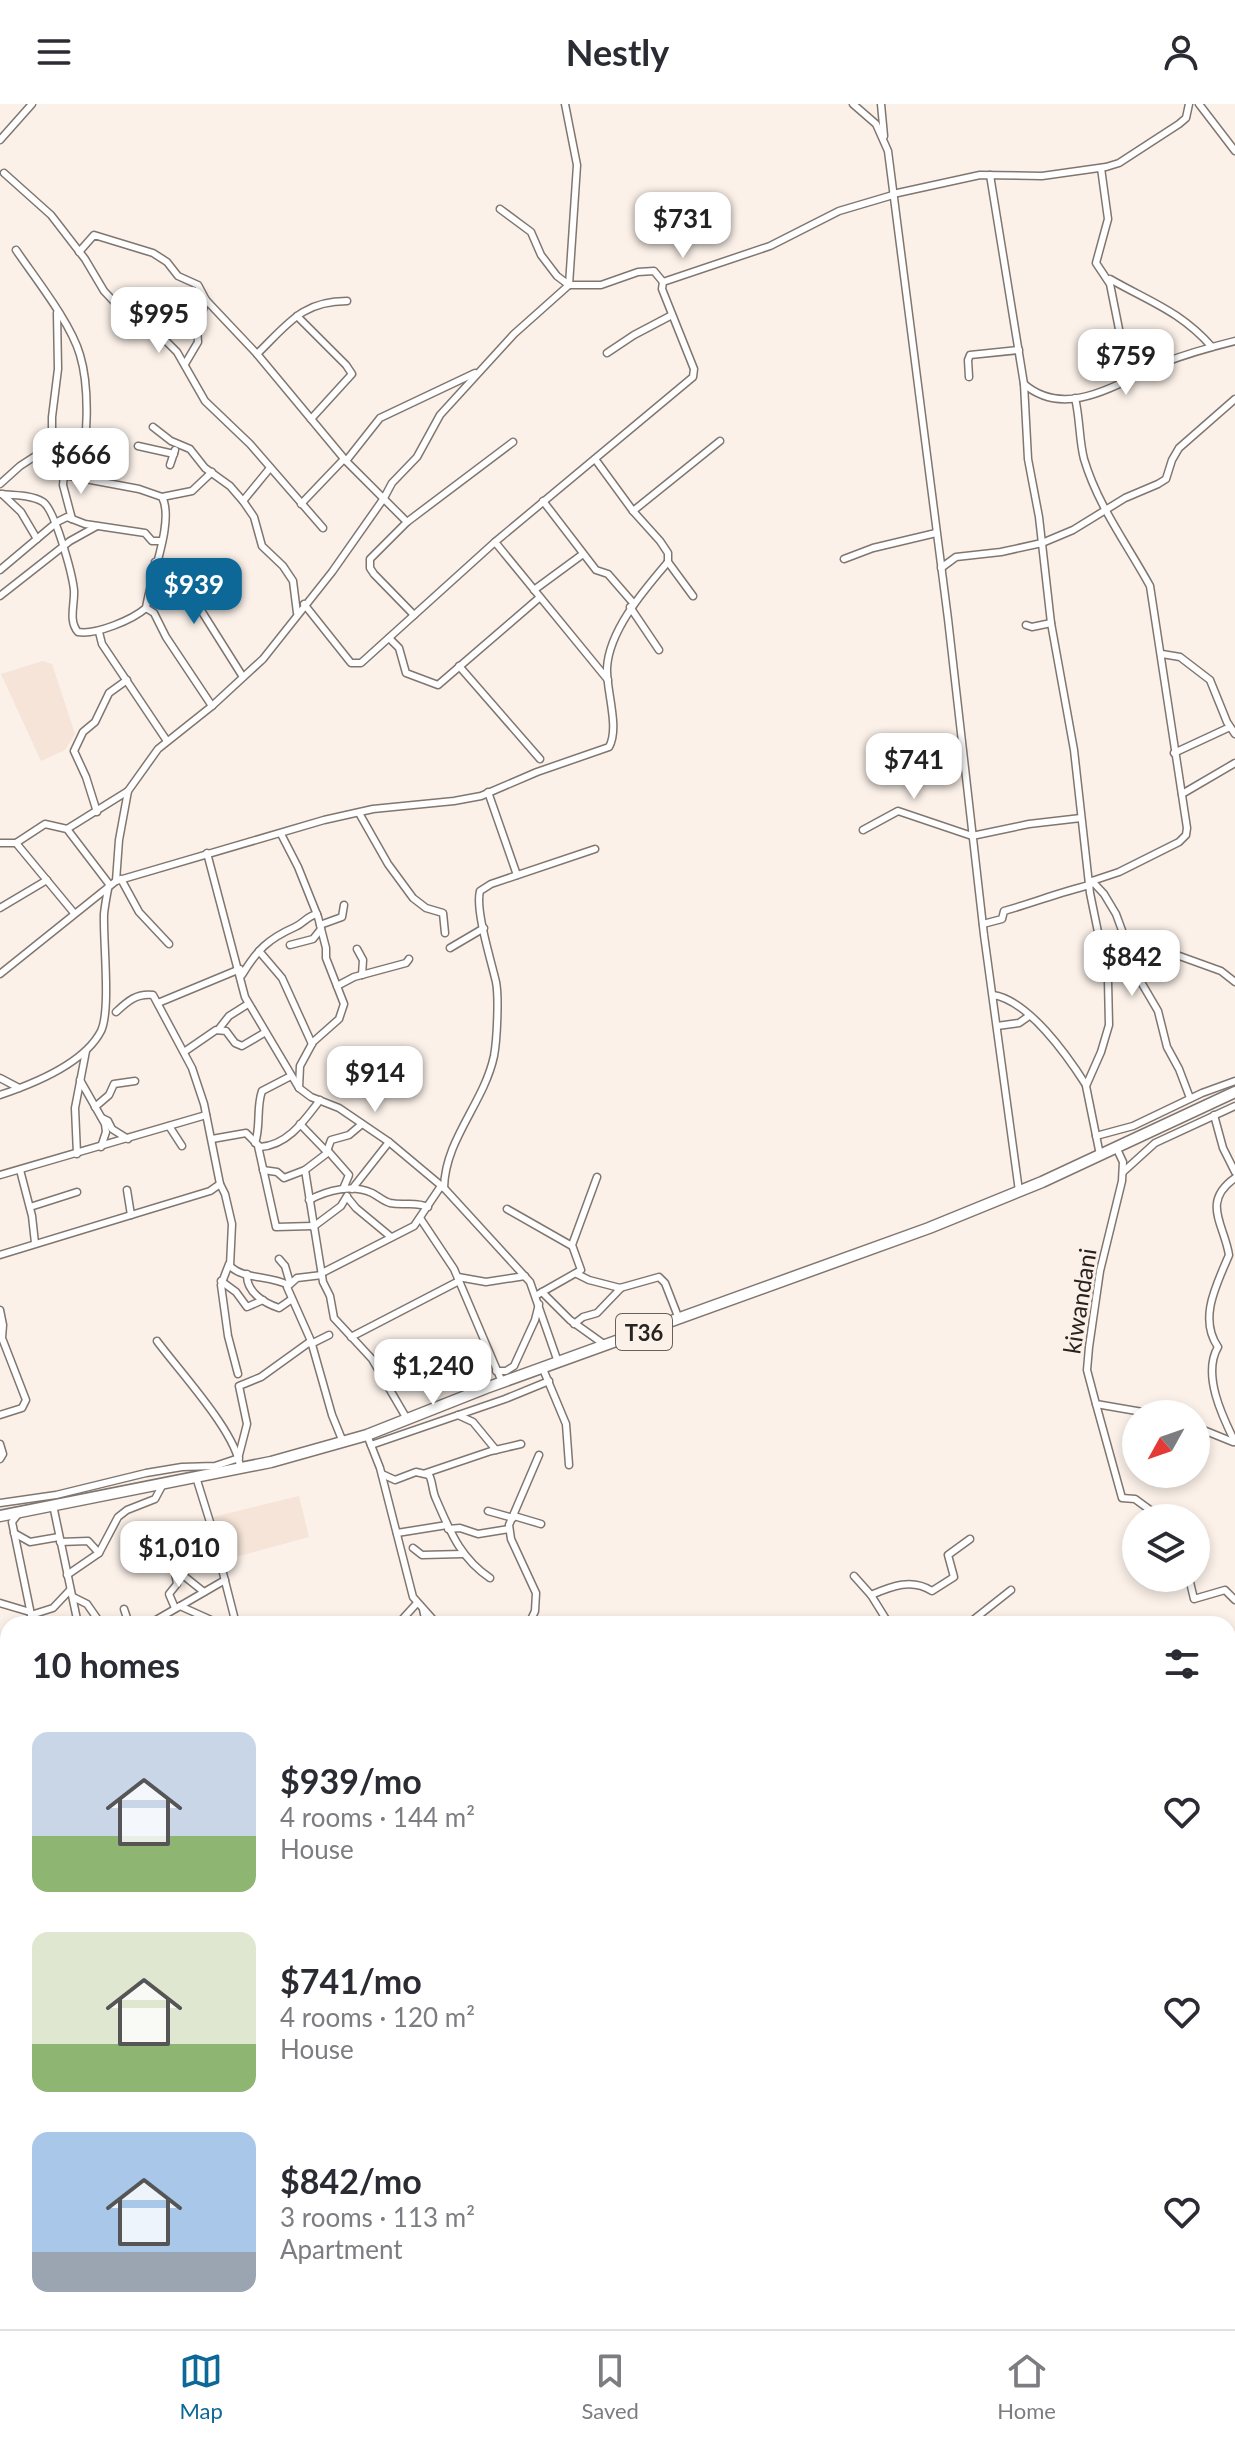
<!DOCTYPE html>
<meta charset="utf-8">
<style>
body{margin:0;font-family:Lato,sans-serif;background:#f2f2f3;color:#2b2b33;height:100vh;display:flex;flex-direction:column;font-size:30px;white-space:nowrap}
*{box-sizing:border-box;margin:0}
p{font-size:26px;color:#7c7c81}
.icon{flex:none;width:44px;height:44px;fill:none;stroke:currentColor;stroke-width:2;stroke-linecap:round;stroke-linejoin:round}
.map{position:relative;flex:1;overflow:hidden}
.details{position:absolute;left:0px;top:1512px;width:1236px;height:714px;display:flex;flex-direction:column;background:#fff;border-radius:24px 24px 0 0;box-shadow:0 4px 12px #0003}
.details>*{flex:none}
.needle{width:52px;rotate:230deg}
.fabs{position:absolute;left:1122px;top:1296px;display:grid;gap:16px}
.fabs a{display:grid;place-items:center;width:88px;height:88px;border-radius:50%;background:#fff;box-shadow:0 4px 12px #0003;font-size:40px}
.price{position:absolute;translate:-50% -68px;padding:0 18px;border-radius:16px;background:#fff;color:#222;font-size:26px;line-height:52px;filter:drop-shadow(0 2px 4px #0008)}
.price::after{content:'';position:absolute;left:50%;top:48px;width:24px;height:18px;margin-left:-12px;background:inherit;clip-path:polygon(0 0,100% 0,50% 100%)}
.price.current{background:#0d6898;color:#fff}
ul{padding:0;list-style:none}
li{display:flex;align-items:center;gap:24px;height:200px;padding:0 32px}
li span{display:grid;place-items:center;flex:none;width:224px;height:160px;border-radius:16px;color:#555}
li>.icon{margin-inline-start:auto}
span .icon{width:96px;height:96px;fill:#fffc;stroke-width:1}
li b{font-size:34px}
h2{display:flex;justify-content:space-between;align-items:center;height:96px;padding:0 32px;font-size:34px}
header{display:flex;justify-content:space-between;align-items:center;height:104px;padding:0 32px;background:#fff;font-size:36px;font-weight:700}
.tab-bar{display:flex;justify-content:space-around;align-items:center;height:112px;border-top:2px solid #e1e1e2;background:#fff;font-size:22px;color:#7c7c81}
.tab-bar a{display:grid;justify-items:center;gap:4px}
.tab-bar .current{color:#0d6898}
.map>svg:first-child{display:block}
</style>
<header><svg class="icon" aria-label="menu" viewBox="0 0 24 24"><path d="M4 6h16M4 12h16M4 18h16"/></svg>Nestly<svg class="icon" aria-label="person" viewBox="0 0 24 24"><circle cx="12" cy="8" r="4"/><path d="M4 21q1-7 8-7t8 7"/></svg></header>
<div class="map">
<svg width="1235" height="2225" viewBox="0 0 1235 2225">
<rect width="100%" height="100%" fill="#fbf1e9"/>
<g fill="#f5e4d7">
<path d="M42 557 52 560 75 630 65 646 41 657 1 570Z"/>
<path d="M299 1392 309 1433 225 1456 213 1413Z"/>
</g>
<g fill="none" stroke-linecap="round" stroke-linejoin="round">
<g stroke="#807670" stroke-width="9">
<g id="minor">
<path d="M853 0 876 20 888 47 948 515 984 831 1019 1087"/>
<path d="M881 0 884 32"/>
<path d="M1199 0 1235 47"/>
<path d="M0 36 32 0"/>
<path d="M1101 64 1108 115 1096 159 1110 180 1129 275"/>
<path d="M4 69 51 111 85 155 104 187 133 218 166 237 177 248 205 297 250 340 323 424"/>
<path d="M990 71 1024 280 1028 355 1039 413 1051 519 1074 646 1090 789 1108 877 1109 921 1101 948 1086 982 1100 1051"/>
<path d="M893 90 980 71 1042 72 1106 63 1119 59 1179 20 1186 14 1189 0"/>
<path d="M500 105 531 128 541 151 557 172 569 181H601L638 168 654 167 663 178"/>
<path d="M16 146C35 174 71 219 80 251 90 284 88 339 79 373"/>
<path d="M79 148 94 131 153 149 167 158 178 172 198 181 206 196 257 250 346 357 407 418"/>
<path d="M1110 175C1150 198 1180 207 1212 243"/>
<path d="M297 212 346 261 352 270 311 315"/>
<path d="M607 249 634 231 672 211"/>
<path d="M257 250C288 220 302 197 347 197"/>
<path d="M185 260 198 238 197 224 206 196"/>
<path d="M969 273 968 256 970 251 1019 246"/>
<path d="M1024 280C1067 317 1121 277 1163 259 1186 250 1211 243 1235 237"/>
<path d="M1075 294C1080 314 1079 336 1084 355 1098 402 1127 440 1150 482L1187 724 1186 731 1179 738 1119 768 1089 778"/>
<path d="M153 323 171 337 190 345 205 364 230 382 243 397 254 413 262 442 283 462 293 477 297 509"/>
<path d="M138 342 174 350"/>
<path d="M595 355 633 407 660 437 668 449V458L693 492"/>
<path d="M346 357 380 314 475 269"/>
<path d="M170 361 175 346"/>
<path d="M52 369V313L58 265 57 209"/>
<path d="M64 371 63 381 72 415"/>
<path d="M0 380 20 362 40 349 44 352 45 366 48 368 139 385 162 393C175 417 150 475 146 504 132 516 96 531 78 528 68 517 75 500 74 486 72 469 55 406 43 398 32 391 13 391 0 390"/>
<path d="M2 390 21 408 37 435"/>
<path d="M162 393 192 387 212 368"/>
<path d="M243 397 270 364"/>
<path d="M543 397 596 466 608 470 634 500"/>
<path d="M301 400 344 355"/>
<path d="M633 407 720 337"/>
<path d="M495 438 608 576"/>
<path d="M844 455 873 444 936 429"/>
<path d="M155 458 192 492 243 573"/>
<path d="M941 464 956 453 1001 448 1042 439 1073 426 1125 394 1158 380 1166 375 1172 356 1179 344 1235 295"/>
<path d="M0 466 57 418 67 413 85 420 145 429 152 437H162"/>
<path d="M534 486 583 450"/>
<path d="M0 492 70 437 97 422"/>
<path d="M304 500 351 559H361L495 438 693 273 694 265 662 185 663 178 770 142 839 107 893 91"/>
<path d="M630 503 659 546"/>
<path d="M146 504 154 509 166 533 212 602"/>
<path d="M414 511 374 470 370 464V455L407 418 513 338"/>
<path d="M1026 521 1032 523 1051 519"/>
<path d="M99 528 102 540 167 637"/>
<path d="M389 534 399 544 406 569 438 581 539 494"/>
<path d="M1162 550 1180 553 1210 576 1227 618 1235 630"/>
<path d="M459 562 540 655"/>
<path d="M1174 649 1230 623"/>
<path d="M488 688 517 771"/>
<path d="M1182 690 1235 659"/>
<path d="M97 708 86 673 74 647 83 628 95 618 109 589 127 576"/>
<path d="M359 709 388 760 413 794 426 804 443 809 445 829"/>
<path d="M67 725 128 687"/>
<path d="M863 726 898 707 972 732 1029 720 1081 714"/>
<path d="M281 730 298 763 318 813 326 844V854L344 900 339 915 313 938 300 962 299 984"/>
<path d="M0 739H16L45 720 67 725 109 780C107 790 105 800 104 810 103 837 111 906 101 927 84 960 33 980 0 991"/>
<path d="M16 739 74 809"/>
<path d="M207 749 245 893 299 984 311 993 339 1004 389 1038 444 1084 530 1178 558 1258"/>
<path d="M121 775 139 808 169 840"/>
<path d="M116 777 119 736 128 687 158 645 212 602 263 555 332 468 384 394 392 379 417 353 440 311 514 230 569 181 577 61 565 0"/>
<path d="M1092 777 1104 790 1116 810 1141 878 1158 907 1167 943 1179 965 1190 994"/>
<path d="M0 804 47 776"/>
<path d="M983 820 1002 815 1004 807C1033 799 1060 788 1090 781"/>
<path d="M320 821 342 813 344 801"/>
<path d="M1124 832 1221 867 1235 878"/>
<path d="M290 841 313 835 321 825"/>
<path d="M450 844 484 824"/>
<path d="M357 845 363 856 362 871"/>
<path d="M259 847 282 874 312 940"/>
<path d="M0 870 116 777 324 716 373 705 454 697 481 692 537 668 609 643C620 624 606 586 607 564 609 526 645 485 668 458"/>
<path d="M242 871C257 846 268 835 295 823 304 819 307 812 317 810"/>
<path d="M337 882 354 873 406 859 409 855"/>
<path d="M993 891C1028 896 1067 951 1086 981"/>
<path d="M158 899 240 865"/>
<path d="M997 922 1019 919 1029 912"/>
<path d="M218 926 229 912 248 900"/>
<path d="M184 948 216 926 226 927 235 939 242 942 264 929"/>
<path d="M0 974 19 984"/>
<path d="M80 976 105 1020 106 1028 101 1043"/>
<path d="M95 1003 109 991 114 980 135 977"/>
<path d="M1214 1011 1223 1044 1235 1068"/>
<path d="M102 1014 108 1017 112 1025 128 1035"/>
<path d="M300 1020 327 1048"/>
<path d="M362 1020 349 1031 331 1036 326 1050 305 1066 323 1178 330 1192 334 1214 372 1255 407 1315"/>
<path d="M169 1022 182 1042"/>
<path d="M1096 1032 1133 1022 1202 989 1235 977"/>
<path d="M212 1035 246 1029 260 1043C288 1041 304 1017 320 996"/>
<path d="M255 1039C261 1022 256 1004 262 987L291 972"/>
<path d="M258 1042 276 1123 313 1122"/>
<path d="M1116 1043 1123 1058 1122 1077 1100 1167 1089 1243 1087 1266 1096 1300 1154 1310"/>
<path d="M328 1047 349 1071 343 1085"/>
<path d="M77 1050 75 1004 86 947"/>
<path d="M20 1066 32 1112 35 1139"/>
<path d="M263 1066 277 1068 284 1074 305 1066"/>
<path d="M1123 1068 1155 1039 1235 1002"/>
<path d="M0 1071 206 1011"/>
<path d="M1235 1074C1201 1098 1224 1120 1229 1151 1217 1180 1198 1214 1218 1243 1202 1270 1222 1312 1235 1338"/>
<path d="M220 1080 225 1090 232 1120 230 1162C244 1176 270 1171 288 1181"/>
<path d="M444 1084C445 1035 484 999 494 952 497 936 499 893 496 878 491 856 475 806 480 787L491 780 595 745"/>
<path d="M352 1085 389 1038"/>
<path d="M127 1086 131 1111"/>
<path d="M347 1093 356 1104 391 1133"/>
<path d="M309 1096C328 1086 352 1080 372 1089 378 1092 383 1097 390 1099 404 1102 415 1097 428 1103"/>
<path d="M30 1103 77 1088"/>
<path d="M507 1105 572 1142"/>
<path d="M420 1114 454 1165 502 1278"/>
<path d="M313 1123 341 1102 347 1092"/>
<path d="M0 1151 210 1087 220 1080 204 1000 192 964 153 891C136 889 127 898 116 908"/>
<path d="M279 1155 285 1162 290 1179"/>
<path d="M229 1160 221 1181 228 1232 238 1270"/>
<path d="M322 1169 414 1122 441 1082"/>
<path d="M247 1170C246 1188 264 1199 279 1204L292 1195"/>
<path d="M577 1170 589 1176 620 1184 659 1173 665 1179 679 1215"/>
<path d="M322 1171 297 1174 287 1183 311 1237 332 1311 343 1338"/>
<path d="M458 1173 486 1178 525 1172"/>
<path d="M221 1177 236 1188 247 1203 263 1196"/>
<path d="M542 1188 570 1216 605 1241"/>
<path d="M537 1191 581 1166 572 1141 597 1073"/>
<path d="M0 1206 3 1221 2 1234 26 1296 22 1304 0 1311"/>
<path d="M574 1220 583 1213 597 1209 621 1184"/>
<path d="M351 1233 459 1177"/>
<path d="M157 1237C179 1267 238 1330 240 1364"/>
<path d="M311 1240 329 1231"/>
<path d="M543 1265 566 1320 569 1361"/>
<path d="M496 1267H506L514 1262 535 1216 539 1200"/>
<path d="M1096 1300 1122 1394 1135 1395 1161 1414"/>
<path d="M458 1311 473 1318 496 1346"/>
<path d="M1196 1323 1233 1338"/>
<path d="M367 1331 380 1364 413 1493 437 1520"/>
<path d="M0 1340 3 1350 0 1355"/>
<path d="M371 1341 505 1295 549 1277"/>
<path d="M239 1351 247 1320 239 1282 261 1273 311 1237"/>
<path d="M426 1369 491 1347 521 1340"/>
<path d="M382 1370 395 1376 416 1368 429 1371C433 1378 432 1387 436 1395 450 1427 460 1454 490 1474"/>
<path d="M196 1373 210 1418 236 1520"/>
<path d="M0 1399 56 1391 146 1369 182 1363 215 1362 239 1354"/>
<path d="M53 1401 78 1520"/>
<path d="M488 1407 513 1414"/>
<path d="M19 1409 12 1418 33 1520"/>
<path d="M514 1412 541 1420"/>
<path d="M448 1425 460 1424 478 1430 509 1425"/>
<path d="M14 1429 30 1438 59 1433"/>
<path d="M397 1429 447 1421"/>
<path d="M60 1438 88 1437 99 1449"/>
<path d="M147 1444C163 1449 169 1445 181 1436L189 1445 199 1450 208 1447 215 1440"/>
<path d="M413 1444 422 1451 463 1450"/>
<path d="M159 1447 169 1460 204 1488"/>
<path d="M174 1464 177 1480 169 1490 175 1504"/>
<path d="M67 1471 99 1449 118 1413 127 1406 155 1395 163 1380"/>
<path d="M854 1472 871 1491 889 1520"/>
<path d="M1189 1474 1194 1495 1225 1486 1235 1496"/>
<path d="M871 1491C892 1482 912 1474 932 1487L954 1473 948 1451 970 1435"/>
<path d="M73 1493 87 1500 101 1520"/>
<path d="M0 1499 30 1508"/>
<path d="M180 1502 220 1520"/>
<path d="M124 1505 129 1520"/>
<path d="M423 1505 426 1520"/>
<path d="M31 1511 53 1504 70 1486"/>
<path d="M142 1520 156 1516 225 1476"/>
<path d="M398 1520 417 1499"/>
<path d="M529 1520 535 1507 536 1489 511 1435 509 1421 539 1351"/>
<path d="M968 1520 1011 1486"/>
<path d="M0 1545 8 1542"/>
<path d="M0 1603 8 1600"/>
<path d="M0 1655V1671"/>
<path d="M1228 1686 1235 1687"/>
<path d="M1228 1734 1235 1720"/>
<path d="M0 1742 8 1734"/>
<path d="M0 2012 8 2010"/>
<path d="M1228 2057 1235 2055"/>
<path d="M0 2157 8 2165"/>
<path d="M66 2218 71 2225"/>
<path d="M872 2218 886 2222 888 2225"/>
<path d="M1124 2218 1134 2225"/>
<path d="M775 2225 776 2218"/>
<path d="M983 2225 985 2218"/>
</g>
</g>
<g stroke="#807670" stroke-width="13">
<path id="highway" d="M0 1412 271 1358 367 1331 486 1284 929 1124 1042 1078 1235 988"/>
</g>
<use href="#minor" stroke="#fff" stroke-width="6"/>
<use href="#highway" stroke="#fff" stroke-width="10"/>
</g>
<g text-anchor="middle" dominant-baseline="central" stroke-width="6" stroke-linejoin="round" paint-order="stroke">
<rect fill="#fbf1e9" stroke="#67615c" stroke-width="2" x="616" y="1210" width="56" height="36" rx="6"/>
<g font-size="22" font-weight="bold" fill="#272320">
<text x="644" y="1228">T36</text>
</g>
<g font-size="24" fill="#272320" stroke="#fbf1e9">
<text transform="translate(1079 1197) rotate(-81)">kiwandani</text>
</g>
</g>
</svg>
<div class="fabs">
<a><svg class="needle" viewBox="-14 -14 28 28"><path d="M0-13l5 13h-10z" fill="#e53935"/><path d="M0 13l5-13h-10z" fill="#7c7c81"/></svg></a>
<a><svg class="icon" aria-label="layers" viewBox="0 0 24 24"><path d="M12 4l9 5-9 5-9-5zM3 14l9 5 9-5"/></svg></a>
</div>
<b class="price" style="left:683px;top:156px">$731</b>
<b class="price" style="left:159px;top:251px">$995</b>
<b class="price" style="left:1126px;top:293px">$759</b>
<b class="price" style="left:81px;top:392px">$666</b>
<b class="price current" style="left:194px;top:522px">$939</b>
<b class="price" style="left:914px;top:697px">$741</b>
<b class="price" style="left:1132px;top:894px">$842</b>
<b class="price" style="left:375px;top:1010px">$914</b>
<b class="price" style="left:433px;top:1303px">$1,240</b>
<b class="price" style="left:179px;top:1485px">$1,010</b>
<section class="details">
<h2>10 homes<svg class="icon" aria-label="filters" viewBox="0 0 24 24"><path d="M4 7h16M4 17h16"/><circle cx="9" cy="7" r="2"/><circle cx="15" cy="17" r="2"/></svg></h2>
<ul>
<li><span style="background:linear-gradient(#c9d6e8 65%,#8fb573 0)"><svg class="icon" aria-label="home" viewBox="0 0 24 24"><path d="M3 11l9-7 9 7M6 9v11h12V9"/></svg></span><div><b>$939/mo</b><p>4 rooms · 144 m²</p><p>House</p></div><svg class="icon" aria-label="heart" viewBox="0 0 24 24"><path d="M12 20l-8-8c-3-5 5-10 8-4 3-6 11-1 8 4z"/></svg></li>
<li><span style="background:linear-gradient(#dfe7d0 70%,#8fb573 0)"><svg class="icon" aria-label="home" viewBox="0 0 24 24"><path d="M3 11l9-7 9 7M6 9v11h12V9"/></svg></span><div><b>$741/mo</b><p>4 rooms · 120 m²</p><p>House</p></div><svg class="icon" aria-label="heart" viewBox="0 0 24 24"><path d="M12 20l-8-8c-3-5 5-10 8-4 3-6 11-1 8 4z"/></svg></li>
<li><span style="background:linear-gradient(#a9c7e8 75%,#9aa5b1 0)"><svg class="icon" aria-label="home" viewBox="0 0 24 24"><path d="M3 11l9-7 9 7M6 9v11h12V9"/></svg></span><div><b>$842/mo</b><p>3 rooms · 113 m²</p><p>Apartment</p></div><svg class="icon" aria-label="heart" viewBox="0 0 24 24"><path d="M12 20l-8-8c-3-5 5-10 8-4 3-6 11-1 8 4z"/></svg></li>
</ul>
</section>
</div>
<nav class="tab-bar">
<a class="current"><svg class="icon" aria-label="map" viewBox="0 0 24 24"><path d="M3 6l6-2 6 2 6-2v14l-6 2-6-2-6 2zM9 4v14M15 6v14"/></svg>Map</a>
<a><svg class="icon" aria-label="saved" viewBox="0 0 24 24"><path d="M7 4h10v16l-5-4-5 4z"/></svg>Saved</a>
<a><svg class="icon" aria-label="home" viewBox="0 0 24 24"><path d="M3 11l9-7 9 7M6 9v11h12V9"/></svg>Home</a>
</nav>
